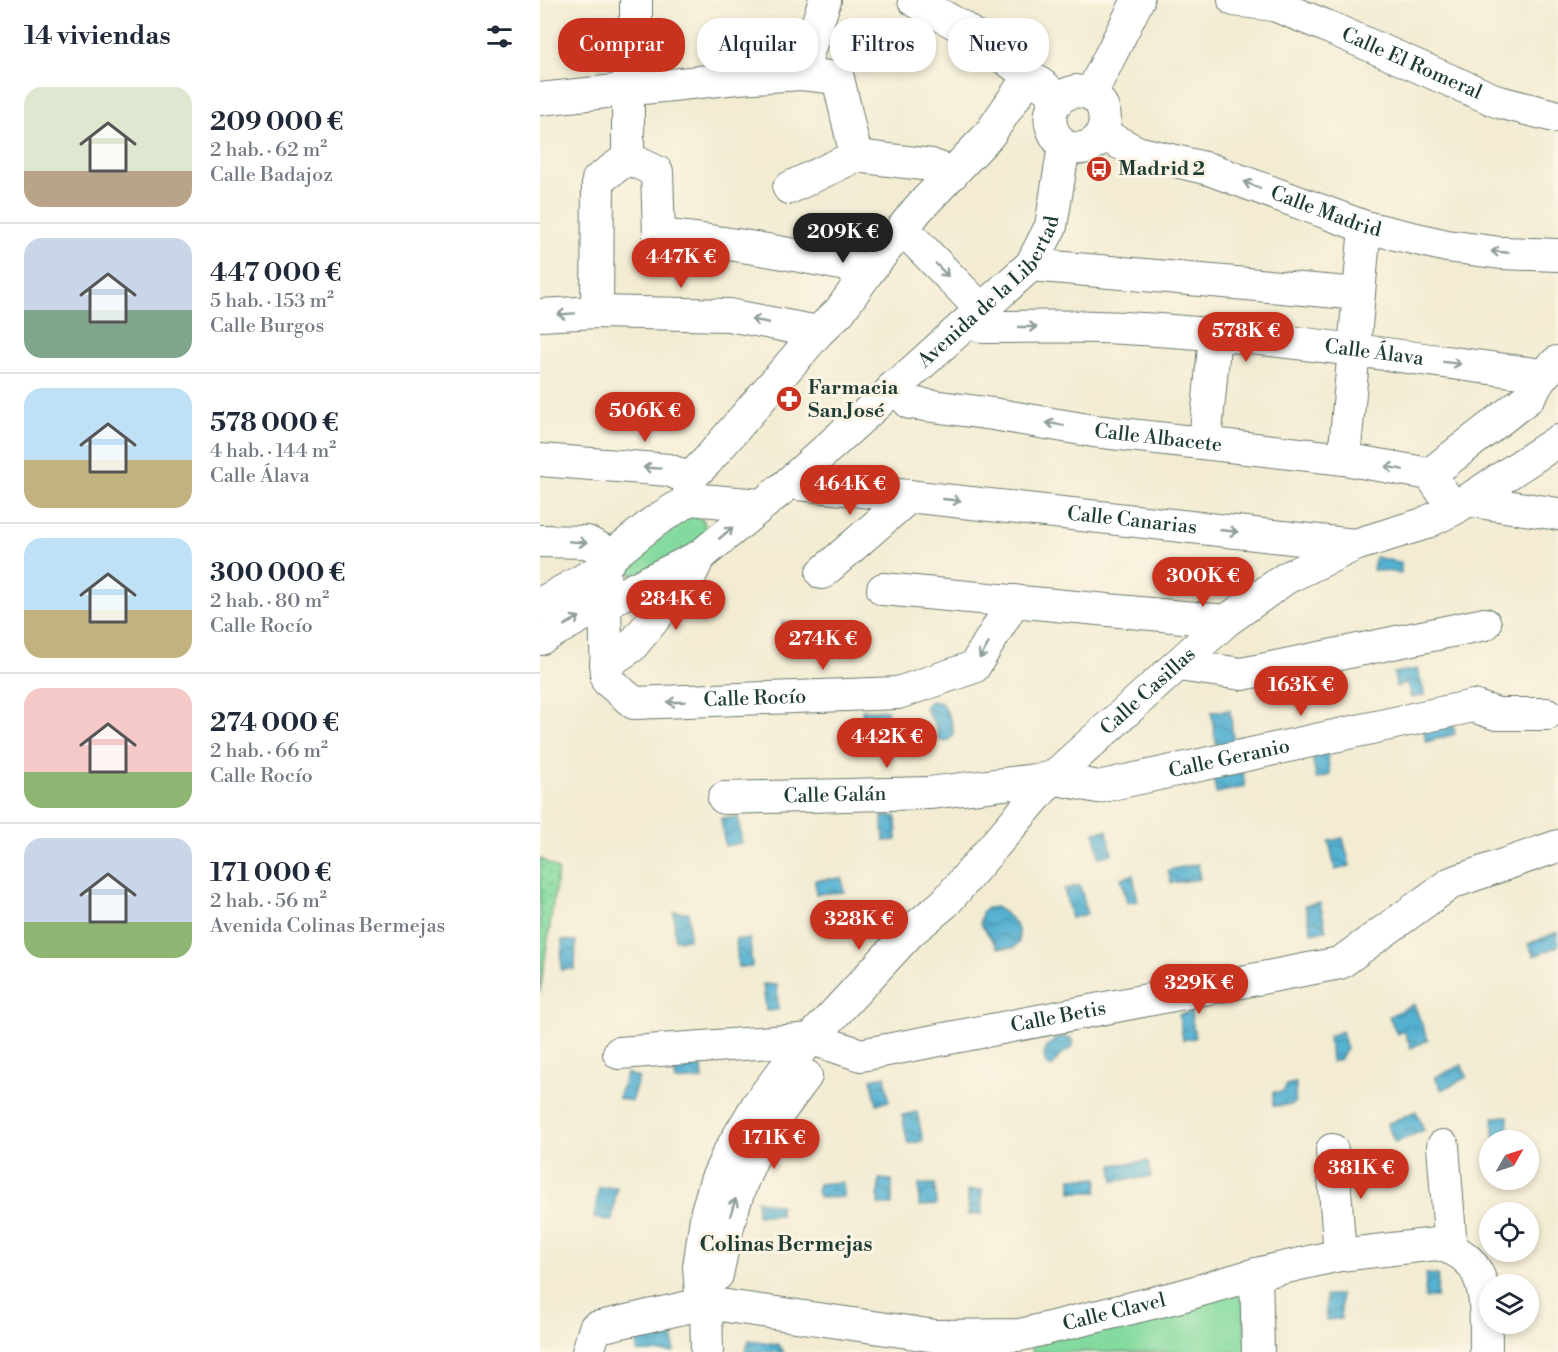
<!DOCTYPE html>
<html lang="es">
<meta charset="utf-8">
<style>
body{margin:0;font-family:"Libre Bodoni",serif;background:#f2f2f3;color:#1f2937;height:100vh;display:flex;flex-direction:column;font-size:22px;white-space:nowrap}
*{box-sizing:border-box;margin:0}
p{font-size:20px;color:#747a83}
.icon{flex:none;width:33px;height:33px;fill:none;stroke:currentColor;stroke-width:2;stroke-linecap:round;stroke-linejoin:round}
.map{position:relative;flex:1;overflow:hidden}
.drawer{display:flex;flex-direction:column;background:#fff;width:540px}
.drawer>*{flex:none}
.guide{position:absolute;left:18px;top:18px;width:570px;height:54px;display:flex;gap:12px}
.needle{width:39px;rotate:51deg}
.buttons{position:absolute;left:939px;top:1130px;display:grid;gap:12px}
.buttons a{display:grid;place-items:center;width:60px;height:60px;border-radius:50%;background:#fff;box-shadow:0 3px 9px #0003;font-size:30px}
.price{position:absolute;translate:-50% -51px;padding:0 14px;border-radius:21px;background:#c8321e;color:#fff;font-size:20px;line-height:39px;filter:drop-shadow(0 2px 3px #0008)}
.price::after{content:'';position:absolute;left:50%;top:36px;width:18px;height:14px;margin-left:-9px;background:inherit;clip-path:polygon(0 0,100% 0,50% 100%)}
.price.active{background:#222;color:#fff}
ul{padding:0;list-style:none}
li{display:flex;align-items:center;gap:18px;height:150px;padding:0 24px}
li+li{border-top:2px solid #e0e1e3}
li span{display:grid;place-items:center;flex:none;width:168px;height:120px;border-radius:18px;color:#555}
li>.icon{margin-inline-start:auto}
span .icon{width:72px;height:72px;fill:#fffc;stroke-width:1}
li b{font-size:26px}
h2{display:flex;justify-content:space-between;align-items:center;height:72px;padding:0 24px;font-size:26px}
.pill{padding:0 21px;border-radius:24px;background:#fff;box-shadow:0 3px 9px #0003;font-size:21px;line-height:54px}
.pill.active{background:#c8321e;color:#fff}
main{display:flex;flex:1;min-height:0}
.map>svg:first-child{display:block}
</style>
<main>
<section class="drawer">
<h2>14 viviendas<svg class="icon" aria-label="filters" viewBox="0 0 24 24"><path d="M4 7h16M4 17h16"/><circle cx="9" cy="7" r="2"/><circle cx="15" cy="17" r="2"/></svg></h2>
<ul>
<li><span style="background:linear-gradient(#dfe7d0 70%,#b9a48a 0)"><svg class="icon" aria-label="home" viewBox="0 0 24 24"><path d="M3 11l9-7 9 7M6 9v11h12V9"/></svg></span><div><b>209 000 €</b><p>2 hab. · 62 m²</p><p>Calle Badajoz</p></div></li>
<li><span style="background:linear-gradient(#c9d6e8 60%,#7fa58c 0)"><svg class="icon" aria-label="home" viewBox="0 0 24 24"><path d="M3 11l9-7 9 7M6 9v11h12V9"/></svg></span><div><b>447 000 €</b><p>5 hab. · 153 m²</p><p>Calle Burgos</p></div></li>
<li><span style="background:linear-gradient(#bfe0f5 60%,#c2b280 0)"><svg class="icon" aria-label="home" viewBox="0 0 24 24"><path d="M3 11l9-7 9 7M6 9v11h12V9"/></svg></span><div><b>578 000 €</b><p>4 hab. · 144 m²</p><p>Calle Álava</p></div></li>
<li><span style="background:linear-gradient(#bfe0f5 60%,#c2b280 0)"><svg class="icon" aria-label="home" viewBox="0 0 24 24"><path d="M3 11l9-7 9 7M6 9v11h12V9"/></svg></span><div><b>300 000 €</b><p>2 hab. · 80 m²</p><p>Calle Rocío</p></div></li>
<li><span style="background:linear-gradient(#f6c9c9 70%,#8fb573 0)"><svg class="icon" aria-label="home" viewBox="0 0 24 24"><path d="M3 11l9-7 9 7M6 9v11h12V9"/></svg></span><div><b>274 000 €</b><p>2 hab. · 66 m²</p><p>Calle Rocío</p></div></li>
<li><span style="background:linear-gradient(#c9d6e8 70%,#8fb573 0)"><svg class="icon" aria-label="home" viewBox="0 0 24 24"><path d="M3 11l9-7 9 7M6 9v11h12V9"/></svg></span><div><b>171 000 €</b><p>2 hab. · 56 m²</p><p>Avenida Colinas Bermejas</p></div></li>
</ul>
</section>
<div class="map">
<svg width="1018" height="1352" viewBox="0 0 1018 1352">
<defs>
<pattern id="grass-dots" width="8" height="8" patternUnits="userSpaceOnUse" patternTransform="scale(1.5)"><rect width="8" height="8" fill="#83da9e"/><path d="M2 2h.1M6 6h.1" fill="none" stroke="#6bb282" stroke-width="1.8" stroke-linecap="round"/></pattern>
<pattern id="water-waves" width="16" height="10" patternUnits="userSpaceOnUse" patternTransform="scale(1.5)"><rect width="16" height="10" fill="#54b1d2"/><path d="M0 5q4-4 8 0t8 0" fill="none" stroke="#4591ab"/></pattern>
</defs>
<rect width="100%" height="100%" fill="#fcf5e5"/>
<filter id="ink" filterUnits="userSpaceOnUse"><feTurbulence type="fractalNoise" baseFrequency=".0167" numOctaves="2"/><feDisplacementMap in="SourceGraphic" scale="12" xChannelSelector="R" yChannelSelector="G"/><feConvolveMatrix kernelMatrix="1 2 1 2 8 2 1 2 1" color-interpolation-filters="sRGB"/></filter>
<filter id="wash" filterUnits="userSpaceOnUse"><feTurbulence type="fractalNoise" baseFrequency=".008" numOctaves="4" result="noise"/><feDisplacementMap in="SourceGraphic" scale="24" xChannelSelector="R" yChannelSelector="G"/><feGaussianBlur stdDeviation="1.35" result="paint"/><feColorMatrix in="noise" values="0 0 0 0 0 0 0 0 0 0 0 0 0 0 0 0 0 1.4 0 .05"/><feComposite in="paint" operator="in"/></filter>
<g filter="url(#wash)">
<rect width="100%" height="100%" fill="#f3ecd3"/>
<path fill="url(#grass-dots)" stroke="#518c69" stroke-width="1.5" d="M0 858 18 870 0 993Z"/>
<g fill="#83da9e" stroke="#518c69" stroke-width="1.5">
<path d="M153 514 164 521 166 532 154 545 99 578 86 572V559Z"/>
<path d="M698 1291 703 1296 707 1352H492L490 1340Z"/>
</g>
<g fill="url(#water-waves)" stroke="#3a7783" stroke-width="1.5">
<path d="M74 32 76 65 58 66 56 33Z"/>
<path d="M835 557 861 562V573L833 570Z"/>
<path d="M242 622 258 623 255 653 239 651Z"/>
<path d="M877 669 885 695 871 698 867 684 864 683 856 687 854 673Z"/>
<path d="M392 701 401 703C407 711 415 725 413 736L406 742 399 740 395 724 385 708 386 704Z"/>
<path d="M322 710H347L349 724 323 727Z"/>
<path d="M690 710 694 746 677 749 671 712Z"/>
<path d="M912 719 915 734 886 742 883 726Z"/>
<path d="M787 752 790 775 776 779 772 754Z"/>
<path d="M703 772 705 787 676 793 673 778Z"/>
<path d="M342 816H356L357 840 344 841Z"/>
<path d="M198 817 202 843 185 846 181 818Z"/>
<path d="M567 830 572 854 559 857 555 832Z"/>
<path d="M803 838 810 866 795 870 789 841Z"/>
<path d="M658 864 660 879 631 883 628 870Z"/>
<path d="M593 875 598 901 587 903 581 878Z"/>
<path d="M302 878 304 892 276 894 275 880Z"/>
<path d="M540 885 547 914 531 918 524 889Z"/>
<path d="M776 903H780L786 930 772 933 765 905Z"/>
<path d="M455 907C468 914 482 926 479 942L474 948H458L440 923 442 912 447 908Z"/>
<path d="M134 912H149V939L135 940Z"/>
<path d="M1017 932 1018 946 994 956 988 944Z"/>
<path d="M196 939H210L212 967H198Z"/>
<path d="M22 940 36 941 35 969 21 970Z"/>
<path d="M223 984 237 985 238 1010 226 1011Z"/>
<path d="M874 1004 888 1040 871 1048 864 1031 857 1034 849 1016Z"/>
<path d="M651 1012 655 1038 643 1040 639 1014Z"/>
<path d="M802 1031 807 1049 800 1059 791 1062 789 1036Z"/>
<path d="M525 1037 532 1039 533 1047 520 1055 513 1066H508C498 1053 510 1038 525 1037Z"/>
<path d="M922 1065 927 1077 902 1090 895 1077Z"/>
<path d="M162 1066 163 1079 135 1081V1067Z"/>
<path d="M86 1073 99 1078 91 1101 78 1098Z"/>
<path d="M345 1076 349 1101 337 1104 331 1079Z"/>
<path d="M756 1083 755 1102 752 1105 733 1106V1092H742L745 1089 746 1085Z"/>
<path d="M876 1111 884 1130 855 1143 847 1124Z"/>
<path d="M377 1112 383 1141 368 1144 362 1115Z"/>
<path d="M968 1116 967 1140H954L953 1117Z"/>
<path d="M608 1161 611 1177 574 1181 572 1165Z"/>
<path d="M531 1178H558L557 1192H531Z"/>
<path d="M339 1179 352 1180V1205H338Z"/>
<path d="M303 1182 304 1197 280 1198 277 1192 279 1184Z"/>
<path d="M379 1184H395L396 1205 379 1206Z"/>
<path d="M59 1187H77L72 1221 54 1218Z"/>
<rect x="428" y="1190" width="14" height="24"/>
<path d="M217 1200 240 1205V1215H217Z"/>
<path d="M886 1274 898 1275 897 1297 885 1298Z"/>
<path d="M786 1295H801V1319L786 1320Z"/>
<path d="M133 1329 134 1352H97V1330Z"/>
<path d="M209 1340 237 1344 244 1352H205Z"/>
</g>
</g>
<g filter="url(#ink)">
<g fill="none" stroke-linecap="round" stroke-linejoin="round">
<g stroke="#697a6c" stroke-width="34">
<g id="minor">
<path d="M374 0 420 26 506 88"/>
<path id="s1" d="M694 0 734 5 786 26 959 102 1018 117"/>
<path d="M261 74 285 0"/>
<path d="M536 91C540 92 547 92 550 94 576 106 568 160 524 146 503 126 506 98 536 91Z"/>
<path d="M551 94 598 0"/>
<path d="M0 99 197 78 261 74 298 78 316 156"/>
<path id="s2" d="M562 134 597 152 669 169 825 227 907 246 961 253 1018 255"/>
<path d="M88 158V88L91 28 96 24V0"/>
<path d="M249 188 316 156 391 165 413 173"/>
<path d="M363 229 442 310"/>
<path d="M491 265 819 294"/>
<path d="M57 312 58 180 88 158 117 172 119 235C190 242 259 255 329 270"/>
<path d="M0 315 57 312 189 315 278 332"/>
<path id="s3" d="M434 317 443 327C490 327 537 325 584 328 724 335 864 357 1003 375"/>
<path id="s4" d="M354 386 370 403 453 414 554 431 804 459 890 474 914 509"/>
<path d="M665 442 675 335"/>
<path d="M804 459 825 227"/>
<path d="M0 460 129 470 149 479 150 498"/>
<path d="M890 474 988 398 1003 375 1017 362"/>
<path d="M149 479 167 461 278 332 300 311 329 270 378 209 449 135 489 76"/>
<path id="s5" d="M249 483 815 545"/>
<path d="M926 500 1018 514"/>
<path id="s6" d="M220 505 150 499 114 522 73 555 64 568 67 680 94 703 358 693 434 667 474 601"/>
<path d="M0 541 47 542 73 555"/>
<path d="M282 573 370 496"/>
<path d="M343 589 686 621"/>
<path d="M0 604 64 568"/>
<path id="s7" d="M0 639 63 604 160 556 249 483 491 265 511 226 524 146"/>
<path d="M66 664 91 647 151 574 159 557"/>
<path d="M638 665 702 674 945 624"/>
<path id="s8" d="M184 798 389 793 512 778 558 787 933 706 957 714H1007"/>
<path id="s9" d="M79 1053 273 1039 321 1055 800 963 911 883 1018 846"/>
<path d="M903 1146 911 1248"/>
<path d="M792 1150 800 1255"/>
<path d="M716 1274 718 1352"/>
<path d="M177 1275C187 1226 199 1177 225 1134 237 1114 252 1095 266 1076"/>
<path id="s10" d="M48 1352 55 1328 166 1303 396 1336 480 1335 641 1296 716 1274 800 1255 896 1244C953 1257 945 1306 946 1352"/>
<path id="s11" d="M167 1352 166 1303 161 1292 159 1267 167 1211 176 1181 188 1154 218 1104 250 1062 370 932 405 903 512 778 686 621 746 578 815 545 883 524 914 509 1018 441"/>
</g>
</g>
<use href="#minor" stroke="#fff" stroke-width="32"/>
</g>
<defs><path id="oneway-shaft" d="M-6 0H5M1.5-3L5.5 0L1.5 3" fill="none" stroke-width="1.6" stroke-linecap="round" stroke-linejoin="round" transform="scale(1.5)"/></defs>
<g stroke="#8f9e9a">
<use href="#oneway-shaft" transform="translate(712 185) rotate(-160)"/>
<use href="#oneway-shaft" transform="translate(960 252) rotate(-175)"/>
<use href="#oneway-shaft" transform="translate(402 270) rotate(46)"/>
<use href="#oneway-shaft" transform="translate(26 314) rotate(176)"/>
<use href="#oneway-shaft" transform="translate(220 321) rotate(-169)"/>
<use href="#oneway-shaft" transform="translate(488 327)"/>
<use href="#oneway-shaft" transform="translate(912 363) rotate(7)"/>
<use href="#oneway-shaft" transform="translate(515 424) rotate(-170)"/>
<use href="#oneway-shaft" transform="translate(112 468) rotate(-176)"/>
<use href="#oneway-shaft" transform="translate(854 468) rotate(-170)"/>
<use href="#oneway-shaft" transform="translate(412 500) rotate(6)"/>
<use href="#oneway-shaft" transform="translate(689 531) rotate(6)"/>
<use href="#oneway-shaft" transform="translate(186 533) rotate(-40)"/>
<use href="#oneway-shaft" transform="translate(38 542) rotate(4)"/>
<use href="#oneway-shaft" transform="translate(32 621) rotate(-29)"/>
<use href="#oneway-shaft" transform="translate(444 651) rotate(121)"/>
<use href="#oneway-shaft" transform="translate(136 702) rotate(178)"/>
<use href="#oneway-shaft" transform="translate(193 1207) rotate(-73)"/>
</g>
</g>
<defs>
<g id="bus-disc" transform="scale(1.35)"><circle r="9.5" fill="#c8321e" stroke="#fcf5e5"/><path d="M-5-6H5V4H4V6H2V4H-2V6H-4V4H-5ZM-3.5-4V0h7V-4ZM-3.5 1.2v1.5H-2V1.2ZM2 1.2v1.5H3.5V1.2Z" fill="#fff"/></g>
<g id="pharmacy-disc" transform="scale(1.35)"><circle r="9.5" fill="#c8321e" stroke="#fcf5e5"/><path d="M-2-6h4v4h4v4h-4v4h-4v-4h-4v-4h4Z" fill="#fff"/></g>
</defs>
<g fill-rule="evenodd">
<use href="#bus-disc" x="559" y="169"/>
<use href="#pharmacy-disc" x="249" y="399"/>
</g>
<g text-anchor="middle" dominant-baseline="central" stroke-width="6" stroke-linejoin="round" paint-order="stroke">
<g font-size="20" fill="#1f3d34" stroke="#fcf5e5">
<text stroke="none"><textPath href="#s1" startOffset="190">Calle El Romeral</textPath></text>
<text stroke="none"><textPath href="#s2" startOffset="238">Calle Madrid</textPath></text>
<text stroke="none"><textPath href="#s7" startOffset="574">Avenida de la Libertad</textPath></text>
<text stroke="none"><textPath href="#s3" startOffset="406">Calle Álava</textPath></text>
<text stroke="none"><textPath href="#s4" startOffset="274">Calle Albacete</textPath></text>
<text stroke="none"><textPath href="#s5" startOffset="345">Calle Canarias</textPath></text>
<text stroke="none"><textPath href="#s11" startOffset="831">Calle Casillas</textPath></text>
<text stroke="none"><textPath href="#s6" startOffset="450">Calle Rocío</textPath></text>
<text stroke="none"><textPath href="#s8" startOffset="510">Calle Geranio</textPath></text>
<text stroke="none"><textPath href="#s8" startOffset="111">Calle Galán</textPath></text>
<text stroke="none"><textPath href="#s9" startOffset="446">Calle Betis</textPath></text>
<text stroke="none"><textPath href="#s10" startOffset="552">Calle Clavel</textPath></text>
</g>
<g font-size="20" font-weight="bold" fill="#1f3d34" stroke="#fcf5e5" text-anchor="start">
<text x="578" y="169">Madrid 2</text>
<text x="268" y="388">Farmacia<tspan x="268" dy="23">San José</tspan></text>
</g>
<g font-size="21" font-weight="bold" fill="#1f3d34" stroke="#fcf5e5">
<text x="246" y="1245">Colinas Bermejas</text>
</g>
</g>
</svg>
<div class="buttons">
<a><svg class="needle" viewBox="-14 -14 28 28"><path d="M0-13l5 13h-10z" fill="#e53935"/><path d="M0 13l5-13h-10z" fill="#747a83"/></svg></a>
<a><svg class="icon" aria-label="locate" viewBox="0 0 24 24"><circle cx="12" cy="12" r="6"/><path d="M12 2v4M12 18v4M2 12h4M18 12h4"/></svg></a>
<a><svg class="icon" aria-label="layers" viewBox="0 0 24 24"><path d="M12 4l9 5-9 5-9-5zM3 14l9 5 9-5"/></svg></a>
</div>
<b class="price active" style="left:303px;top:264px">209K €</b>
<b class="price" style="left:141px;top:289px">447K €</b>
<b class="price" style="left:706px;top:363px">578K €</b>
<b class="price" style="left:105px;top:443px">506K €</b>
<b class="price" style="left:310px;top:516px">464K €</b>
<b class="price" style="left:663px;top:608px">300K €</b>
<b class="price" style="left:136px;top:631px">284K €</b>
<b class="price" style="left:283px;top:671px">274K €</b>
<b class="price" style="left:761px;top:717px">163K €</b>
<b class="price" style="left:347px;top:769px">442K €</b>
<b class="price" style="left:319px;top:951px">328K €</b>
<b class="price" style="left:659px;top:1015px">329K €</b>
<b class="price" style="left:234px;top:1170px">171K €</b>
<b class="price" style="left:821px;top:1200px">381K €</b>
<div class="guide">
<a class="pill active">Comprar</a>
<a class="pill">Alquilar</a>
<a class="pill">Filtros</a>
<a class="pill">Nuevo</a>
</div>
</div>
</main>
